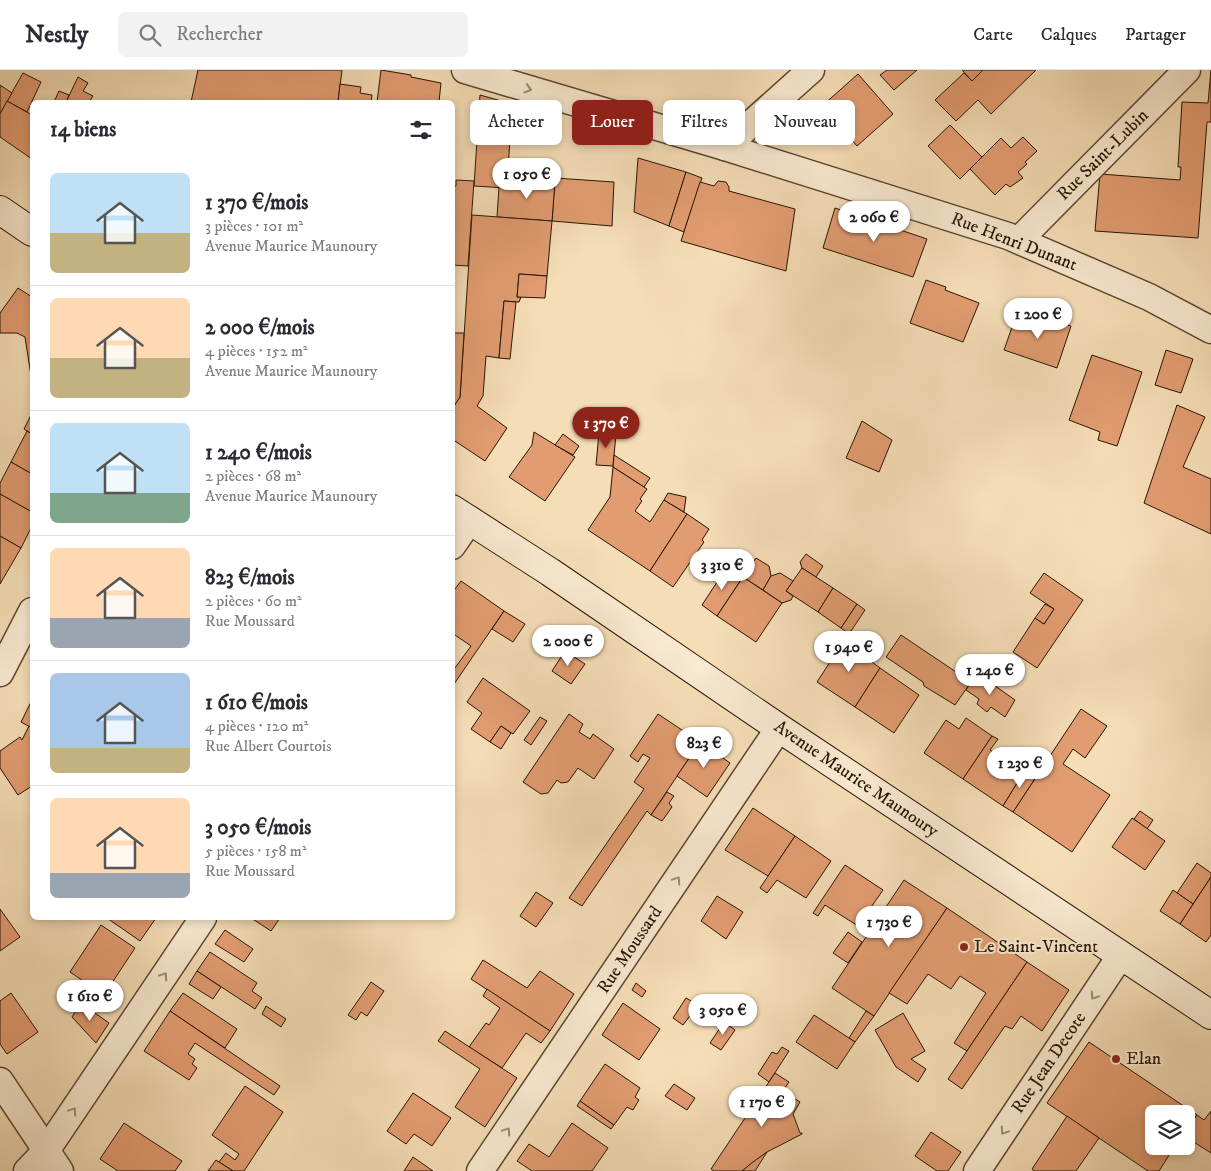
<!DOCTYPE html>
<html lang="fr">
<meta charset="utf-8">
<style>
body{margin:0;font-family:"IM FELL DW Pica",serif;background:#f2f2f3;color:#2b2b33;height:100vh;display:flex;flex-direction:column;font-size:19px;white-space:nowrap}
*{box-sizing:border-box;margin:0}
p{font-size:16px;color:#7c7c81}
.icon{flex:none;width:28px;height:28px;fill:none;stroke:currentColor;stroke-width:2;stroke-linecap:round;stroke-linejoin:round}
.map{position:relative;flex:1;overflow:hidden}
.panel{position:absolute;left:30px;top:30px;width:425px;height:820px;display:flex;flex-direction:column;background:#fff;border-radius:8px;box-shadow:0 2px 8px #0003}
.panel>*{flex:none}
.hud{position:absolute;left:470px;top:30px;width:475px;height:45px;display:flex;gap:10px}
.controls{position:absolute;left:1145px;top:1035px;display:grid;gap:10px}
.controls a{display:grid;place-items:center;width:50px;height:50px;border-radius:8px;background:#fff;box-shadow:0 2px 8px #0003;font-size:25px}
.price{position:absolute;translate:-50% -42px;padding:0 11px;border-radius:18px;background:#fff;color:#222;font-size:16px;line-height:32px;filter:drop-shadow(0 1px 2px #0008)}
.price::after{content:'';position:absolute;left:50%;top:30px;width:15px;height:11px;margin-left:-8px;background:inherit;clip-path:polygon(0 0,100% 0,50% 100%)}
.price.current{background:#8f2418;color:#fff}
ul{padding:0;list-style:none}
li{display:flex;align-items:center;gap:15px;height:125px;padding:0 20px}
li+li{border-top:1px solid #e1e1e2}
li span{display:grid;place-items:center;flex:none;width:140px;height:100px;border-radius:8px;color:#555}
li>.icon{margin-inline-start:auto}
span .icon{width:60px;height:60px;fill:#fffc;stroke-width:1}
li b{font-size:21px}
h2{display:flex;justify-content:space-between;align-items:center;height:60px;padding:0 20px;font-size:21px}
.chip{padding:0 18px;border-radius:8px;background:#fff;box-shadow:0 2px 8px #0003;font-size:18px;line-height:45px}
.chip.current{background:#8f2418;color:#fff}
header{display:flex;align-items:center;gap:30px;box-sizing:border-box;height:70px;padding:0 25px;background:#fff;border-bottom:1px solid #e1e1e2}
header strong{font-size:24px}
nav{display:flex;gap:28px;margin-inline-start:auto;font-size:18px}
.search{width:350px;height:45px;background:#f2f2f3;display:flex;align-items:center;gap:12px;box-sizing:border-box;padding:0 18px;border-radius:8px;color:#7c7c81;font-size:19px}
.map>svg:first-child{display:block}
</style>
<header>
<strong>Nestly</strong>
<div class="search"><svg class="icon" aria-label="search" viewBox="0 0 24 24"><circle cx="10" cy="10" r="6"/><path d="M15 15l6 6"/></svg>Rechercher</div>
<nav><a>Carte</a><a>Calques</a><a>Partager</a></nav>
</header>
<div class="map">
<svg width="1211" height="1101" viewBox="0 0 1211 1101">
<rect width="100%" height="100%" fill="#f5ddb6"/>
<filter id="stains"><feTurbulence type="fractalNoise" baseFrequency=".004" numOctaves="4"/><feColorMatrix values="0 0 0 0 .2 0 0 0 0 .09 0 0 0 0 .02 0 0 0 .5 -.17"/></filter>
<radialGradient id="worn" r=".72"><stop offset=".6" stop-color="#630" stop-opacity="0"/><stop offset="1" stop-color="#630" stop-opacity=".3"/></radialGradient>
<g fill="#e29c71" stroke="#291402">
<path d="M198 0H342L338 32H191Z"/>
<path d="M381 0 411 5V7L441 13 439 32H377Z"/>
<path d="M887 0H917L894 20 880 5Z"/>
<path d="M962 0H983L972 11Z"/>
<path d="M983 0H1036L991 44 978 30 956 51 935 30 964 3 972 11Z"/>
<path d="M1211 0V52H1207L1198 168 1095 161 1100 104 1180 110 1181 97H1178L1182 32 1208 33Z"/>
<path d="M23 3 41 12 27 42 7 31Z"/>
<path d="M858 4 893 44 857 76 822 36Z"/>
<path d="M78 7 88 13 83 21 93 26 89 32H66Z"/>
<path d="M340 14 361 17 360 23 372 25 371 32H338Z"/>
<path d="M0 15 12 23 0 44Z"/>
<path d="M59 21 69 25 66 32H54Z"/>
<path d="M480 25 512 34 507 118 474 116Z"/>
<path d="M7 31 32 45V89L0 67V44Z"/>
<path d="M541 36 561 43 559 64 536 62Z"/>
<path d="M950 55 982 87 960 109 928 76Z"/>
<path d="M1023 67 1037 81 1025 92 1027 94 1018 102 1023 108 1010 117 1006 114 995 125 970 99 1001 68 1011 78Z"/>
<path d="M638 88 686 102 669 156 634 142Z"/>
<path d="M686 102 702 108 684 162 669 156Z"/>
<path d="M555 108 614 112 612 156 552 151Z"/>
<path d="M507 109 555 112 552 151 497 147 499 117 507 118Z"/>
<path d="M456 110 474 111 468 196 452 195V122L453 116H456Z"/>
<path d="M718 111 726 112 729 117V121L795 139 786 201 681 171 700 112 714 116Z"/>
<path d="M835 138 927 169 913 207 823 178Z"/>
<path d="M472 145 552 151 547 206 519 204 517 227H521L519 232 504 231 499 288 486 286 483 326 477 336 507 358 485 391 452 369V339L460 327Z"/>
<path d="M519 204 547 206 545 228 517 227Z"/>
<path d="M926 210 946 217 945 220 979 233 963 272 910 253Z"/>
<path d="M18 218 32 227V312L25 267 17 263H0V243Z"/>
<path d="M504 231 516 232 510 289 499 288Z"/>
<path d="M1017 243 1050 254 1051 250 1071 256 1057 298 1004 280Z"/>
<path d="M454 263H464L460 327 452 339Z"/>
<path d="M1166 280 1193 289 1181 323 1155 315Z"/>
<path d="M1092 285 1142 302 1117 376 1098 370 1100 362 1069 350Z"/>
<path d="M1177 335 1205 347 1183 397 1211 409V464L1144 433Z"/>
<path d="M32 343V364L24 359Z"/>
<path d="M862 351 892 370 879 402 846 388Z"/>
<path d="M27 361 32 364V404L11 392Z"/>
<path d="M534 362 575 387 545 431 509 407 532 375Z"/>
<path d="M599 363 616 364 613 396 596 395Z"/>
<path d="M563 364 579 376 573 385 555 375Z"/>
<path d="M614 385 650 408 644 417 613 397Z"/>
<path d="M11 392 32 404V442L0 424V413Z"/>
<path d="M613 397 647 419 640 429 642 431 635 441 650 452 664 430 687 444 650 501 588 460 610 427Z"/>
<path d="M668 423 686 427 684 442 664 430Z"/>
<path d="M0 424 32 442V456L21 478 0 466Z"/>
<path d="M687 444 709 459 702 470 704 472 673 517 650 501Z"/>
<path d="M0 466 21 478 0 514Z"/>
<path d="M743 480 751 486 750 497 737 489Z"/>
<path d="M806 484 823 496 816 507 802 498 800 492Z"/>
<path d="M756 488 769 496 771 506 763 520 743 507Z"/>
<path d="M727 497 743 507 717 546 702 535Z"/>
<path d="M802 498 833 518 818 542 786 521Z"/>
<path d="M780 503 793 511 786 521 793 526 791 530 782 533 763 520 771 506Z"/>
<path d="M1044 503 1083 530 1037 598 1013 582 1035 548 1044 554 1054 539 1030 523Z"/>
<path d="M743 507 782 533 756 572 717 546Z"/>
<path d="M461 511 504 541 452 617V602L471 576 452 563V523Z"/>
<path d="M833 518 857 534 841 558 818 542Z"/>
<path d="M857 534 865 540 849 564 841 558Z"/>
<path d="M1045 534 1054 539 1044 554 1035 548Z"/>
<path d="M504 541 525 554 513 572 492 559Z"/>
<path d="M901 565 971 612 955 635 924 616 923 612 886 587Z"/>
<path d="M849 569 864 579 861 584 880 598 855 637 817 612 843 572 846 573Z"/>
<path d="M565 581 585 594 571 614 552 601Z"/>
<path d="M880 598 919 625 894 663 855 637Z"/>
<path d="M977 603 1015 630 1005 647 991 637 987 642 977 634 979 629 966 620Z"/>
<path d="M483 608 530 641 513 664 501 656 490 672 471 659 482 643 467 632Z"/>
<path d="M32 630V658L21 652Z"/>
<path d="M1081 639 1107 656 1085 688 1073 679 1063 694 1110 725 1072 782 1013 742Z"/>
<path d="M569 644 583 654 579 662 590 669 593 664 614 679 594 709 578 698 568 712 561 713 557 710 548 723 541 724 523 712Z"/>
<path d="M658 644 700 672 651 745 647 741 582 836 569 828 644 719 634 712 650 688 643 684 638 692 630 686Z"/>
<path d="M540 647 547 651 531 675 524 670Z"/>
<path d="M966 648 992 666 963 709 924 683 946 650 959 659Z"/>
<path d="M29 656 32 658V716L18 725 0 698V681L20 667 22 670Z"/>
<path d="M501 656 511 663 501 679 490 672Z"/>
<path d="M992 666 998 669 990 680 1011 694 1015 688H1019L1025 693 1027 697 1003 736 963 709Z"/>
<path d="M700 672 730 693 707 727 677 706Z"/>
<path d="M1027 697 1038 704 1013 742 1003 736Z"/>
<path d="M667 722 674 726 669 733 672 737 662 751 651 745Z"/>
<path d="M753 738 795 766 768 806 725 780Z"/>
<path d="M1140 741 1153 750 1147 759 1134 749Z"/>
<path d="M1132 748 1165 771 1145 800 1112 777Z"/>
<path d="M795 766 831 791 806 828 777 810 767 823 760 818Z"/>
<path d="M1197 793 1211 803V807L1193 834 1177 823Z"/>
<path d="M845 795 883 820 858 856 825 835 818 846 813 843Z"/>
<path d="M1211 807V865L1206 872 1180 854Z"/>
<path d="M904 810 947 838 874 946 832 918Z"/>
<path d="M1173 820 1193 834 1180 854 1160 841Z"/>
<path d="M536 822 553 833 536 857 520 846Z"/>
<path d="M717 826 743 842 726 869 701 851Z"/>
<path d="M947 838 1027 892 967 981 954 973 986 923 960 906 951 919 928 904 907 934 889 923Z"/>
<path d="M0 839 20 867 0 881Z"/>
<path d="M107 848H156L140 871Z"/>
<path d="M251 848H280L271 861Z"/>
<path d="M101 855 135 878 104 925 70 902Z"/>
<path d="M225 860 253 879 244 892 215 874Z"/>
<path d="M848 862 862 872 848 893 833 883Z"/>
<path d="M210 882 257 913 252 921 262 928 255 939 197 901Z"/>
<path d="M483 890 527 918 540 901 574 924 550 961 471 909Z"/>
<path d="M1027 892 1069 920 1042 961 1021 946 1012 959 1005 956 962 1019 948 1009Z"/>
<path d="M197 901 221 917 213 929 189 914Z"/>
<path d="M371 912 384 921 367 946 361 942 356 950 348 945Z"/>
<path d="M636 913 646 921 642 927 632 920Z"/>
<path d="M487 919 550 961 541 973 526 963 502 998 469 977 486 953 489 955 500 938 483 926Z"/>
<path d="M11 923 38 962 7 984 0 974V931Z"/>
<path d="M183 923 237 959 225 978 170 941Z"/>
<path d="M686 928 698 935 683 955 673 948Z"/>
<path d="M81 933 109 953 96 973 72 947Z"/>
<path d="M623 933 660 959 639 990 602 965Z"/>
<path d="M266 936 286 949 281 957 262 944Z"/>
<path d="M170 941 280 1016 274 1025 195 973 188 984 195 989 192 994 197 998 189 1010 144 981Z"/>
<path d="M866 941 874 946 855 972 849 968Z"/>
<path d="M903 943 925 981 911 989 926 999 918 1012 896 997 875 960Z"/>
<path d="M814 945 855 972 837 999 796 972Z"/>
<path d="M724 952 735 960 721 980 710 973Z"/>
<path d="M445 961 517 1008 485 1057 455 1037 480 999 438 971Z"/>
<path d="M1089 972 1197 1045 1186 1060V1044H1154V1076H1175L1159 1101H1148L1047 1033Z"/>
<path d="M782 977 789 981 769 1012 758 1004 772 982 777 984Z"/>
<path d="M605 994 640 1018 635 1027 639 1030 633 1040 627 1037 614 1055 580 1031Z"/>
<path d="M775 1003 789 1012 783 1021 800 1032 793 1044 800 1063H802V1064L767 1082 742 1101H714L711 1099Z"/>
<path d="M674 1014 695 1028 687 1040 665 1026Z"/>
<path d="M245 1016 283 1042 244 1101H233L219 1092 226 1083 235 1090 239 1084 212 1065Z"/>
<path d="M413 1023 451 1048 432 1076 414 1064 406 1074 387 1061Z"/>
<path d="M580 1031 614 1055 611 1059 577 1036Z"/>
<path d="M1211 1041V1083L1186 1067V1060L1197 1045 1204 1050Z"/>
<path d="M1067 1046 1099 1068 1076 1101H1034L1032 1099Z"/>
<path d="M124 1053 182 1091 175 1101H118L100 1089Z"/>
<path d="M572 1053 608 1078 592 1101H532L517 1091 529 1074 549 1087Z"/>
<path d="M931 1062 961 1082 948 1101H937L915 1086Z"/>
<path d="M767 1082 755 1101H742L753 1092Z"/>
<path d="M413 1087 433 1101H404Z"/>
<path d="M216 1090 219 1092 233 1101H208Z"/>
</g>
<g fill="none" stroke-linecap="round" stroke-linejoin="round">
<g stroke="#5c462f" stroke-width="29">
<g id="minor">
<path d="M465 0 725 77 1008 166 1149 227 1211 260"/>
<path d="M725 77 811 0"/>
<path d="M1019 170 1187 0"/>
<path d="M452 476 470 450"/>
<path d="M0 603 32 541"/>
<path d="M0 1011 60 1101"/>
<path d="M27 1101 46 1081 203 848"/>
<path d="M480 1101 779 658"/>
<path d="M977 1101 1121 885"/>
</g>
</g>
<g stroke="#291402" stroke-width="30">
<g id="secondary">
<path d="M0 140 32 162"/>
<path d="M452 439 550 502 779 658 1211 945"/>
</g>
</g>
<use href="#minor" stroke="#f8e9d0" stroke-width="26"/>
<use href="#secondary" stroke="#f8e9d0" stroke-width="28"/>
</g>
<defs><path id="oneway-chevron" d="M-2-3.5L2.5 0L-2 3.5" fill="none" stroke-width="1.6" stroke-linecap="round" stroke-linejoin="round" transform="scale(1.25)"/></defs>
<g stroke="#9b8973">
<use href="#oneway-chevron" transform="translate(528 19) rotate(17)"/>
<use href="#oneway-chevron" transform="translate(677 810) rotate(-56)"/>
<use href="#oneway-chevron" transform="translate(164 906) rotate(-56)"/>
<use href="#oneway-chevron" transform="translate(1094 926) rotate(124)"/>
<use href="#oneway-chevron" transform="translate(73 1041) rotate(-56)"/>
<use href="#oneway-chevron" transform="translate(507 1061) rotate(-56)"/>
<use href="#oneway-chevron" transform="translate(1004 1061) rotate(124)"/>
</g>
<g fill="#8f2418" stroke="#f8e9d0" stroke-width="2">
<circle cx="964" cy="877" r="5"/>
<circle cx="1116" cy="989" r="5"/>
</g>
<g text-anchor="middle" dominant-baseline="central" stroke-width="4" stroke-linejoin="round" paint-order="stroke">
<g font-size="18" fill="#291402" stroke="#f8e9d0">
<text transform="translate(1103 85) rotate(-45)">Rue Saint-Lubin</text>
<text transform="translate(1014 172) rotate(21)">Rue Henri Dunant</text>
<text transform="translate(856 709) rotate(34)">Avenue Maurice Maunoury</text>
<text transform="translate(630 880) rotate(-56)">Rue Moussard</text>
<text transform="translate(1049 993) rotate(-56)">Rue Jean Decote</text>
</g>
<g font-size="18" fill="#291402" stroke="#f8e9d0" text-anchor="start">
<text x="974" y="877">Le Saint-Vincent</text>
<text x="1126" y="989">Elan</text>
</g>
</g>
<rect width="100%" height="100%" filter="url(#stains)"/>
<rect width="100%" height="100%" fill="url(#worn)"/>
</svg>
<div class="controls">
<a><svg class="icon" aria-label="layers" viewBox="0 0 24 24"><path d="M12 4l9 5-9 5-9-5zM3 14l9 5 9-5"/></svg></a>
</div>
<b class="price" style="left:527px;top:130px">1 050 €</b>
<b class="price" style="left:874px;top:173px">2 060 €</b>
<b class="price" style="left:1038px;top:270px">1 200 €</b>
<b class="price current" style="left:606px;top:379px">1 370 €</b>
<b class="price" style="left:722px;top:521px">3 310 €</b>
<b class="price" style="left:568px;top:597px">2 000 €</b>
<b class="price" style="left:849px;top:603px">1 940 €</b>
<b class="price" style="left:990px;top:626px">1 240 €</b>
<b class="price" style="left:704px;top:699px">823 €</b>
<b class="price" style="left:1020px;top:719px">1 230 €</b>
<b class="price" style="left:889px;top:878px">1 730 €</b>
<b class="price" style="left:90px;top:952px">1 610 €</b>
<b class="price" style="left:723px;top:966px">3 050 €</b>
<b class="price" style="left:762px;top:1058px">1 170 €</b>
<div class="hud">
<a class="chip">Acheter</a>
<a class="chip current">Louer</a>
<a class="chip">Filtres</a>
<a class="chip">Nouveau</a>
</div>
<section class="panel">
<h2>14 biens<svg class="icon" aria-label="filters" viewBox="0 0 24 24"><path d="M4 7h16M4 17h16"/><circle cx="9" cy="7" r="2"/><circle cx="15" cy="17" r="2"/></svg></h2>
<ul>
<li><span style="background:linear-gradient(#bfe0f5 60%,#c2b280 0)"><svg class="icon" aria-label="home" viewBox="0 0 24 24"><path d="M3 11l9-7 9 7M6 9v11h12V9"/></svg></span><div><b>1 370 €/mois</b><p>3 pièces · 101 m²</p><p>Avenue Maurice Maunoury</p></div></li>
<li><span style="background:linear-gradient(#ffd9b3 60%,#c2b280 0)"><svg class="icon" aria-label="home" viewBox="0 0 24 24"><path d="M3 11l9-7 9 7M6 9v11h12V9"/></svg></span><div><b>2 000 €/mois</b><p>4 pièces · 152 m²</p><p>Avenue Maurice Maunoury</p></div></li>
<li><span style="background:linear-gradient(#bfe0f5 70%,#7fa58c 0)"><svg class="icon" aria-label="home" viewBox="0 0 24 24"><path d="M3 11l9-7 9 7M6 9v11h12V9"/></svg></span><div><b>1 240 €/mois</b><p>2 pièces · 68 m²</p><p>Avenue Maurice Maunoury</p></div></li>
<li><span style="background:linear-gradient(#ffd9b3 70%,#9aa5b1 0)"><svg class="icon" aria-label="home" viewBox="0 0 24 24"><path d="M3 11l9-7 9 7M6 9v11h12V9"/></svg></span><div><b>823 €/mois</b><p>2 pièces · 60 m²</p><p>Rue Moussard</p></div></li>
<li><span style="background:linear-gradient(#a9c7e8 75%,#c2b280 0)"><svg class="icon" aria-label="home" viewBox="0 0 24 24"><path d="M3 11l9-7 9 7M6 9v11h12V9"/></svg></span><div><b>1 610 €/mois</b><p>4 pièces · 120 m²</p><p>Rue Albert Courtois</p></div></li>
<li><span style="background:linear-gradient(#ffd9b3 75%,#9aa5b1 0)"><svg class="icon" aria-label="home" viewBox="0 0 24 24"><path d="M3 11l9-7 9 7M6 9v11h12V9"/></svg></span><div><b>3 050 €/mois</b><p>5 pièces · 158 m²</p><p>Rue Moussard</p></div></li>
</ul>
</section>
</div>
